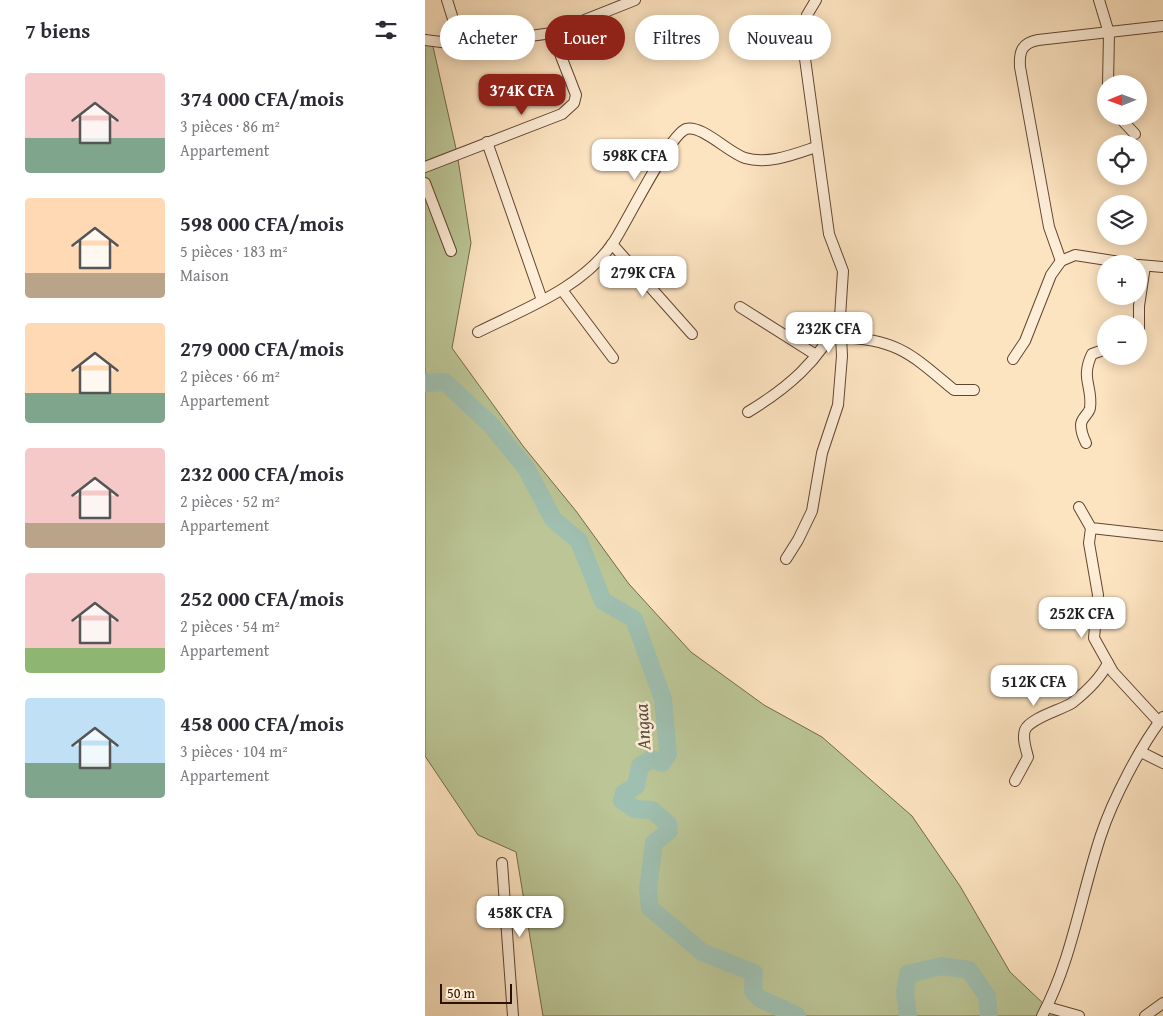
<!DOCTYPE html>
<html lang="fr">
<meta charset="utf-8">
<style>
body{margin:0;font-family:"Gentium Book Plus",serif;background:#f7f7f7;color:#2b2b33;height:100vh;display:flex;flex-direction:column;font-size:19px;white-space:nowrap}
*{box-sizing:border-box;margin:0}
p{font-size:16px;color:#7c7c81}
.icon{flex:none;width:28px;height:28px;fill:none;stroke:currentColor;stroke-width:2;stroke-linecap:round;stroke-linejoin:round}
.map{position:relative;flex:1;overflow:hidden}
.panel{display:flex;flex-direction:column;background:#fff;width:425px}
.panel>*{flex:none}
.top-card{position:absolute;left:15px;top:15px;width:475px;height:45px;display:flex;gap:10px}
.needle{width:32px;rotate:269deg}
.buttons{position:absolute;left:672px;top:75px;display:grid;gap:10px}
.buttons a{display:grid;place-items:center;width:50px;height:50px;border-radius:50%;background:#fff;box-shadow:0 2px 12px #0003;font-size:25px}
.scale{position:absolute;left:15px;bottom:12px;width:72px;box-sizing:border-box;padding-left:5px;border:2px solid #2e1000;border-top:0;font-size:14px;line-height:18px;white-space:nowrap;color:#2e1000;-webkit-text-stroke:4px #feedd7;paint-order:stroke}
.price{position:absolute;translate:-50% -42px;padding:0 11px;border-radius:10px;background:#fff;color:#222;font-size:16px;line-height:32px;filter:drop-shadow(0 1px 2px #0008)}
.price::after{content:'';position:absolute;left:50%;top:30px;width:15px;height:11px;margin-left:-8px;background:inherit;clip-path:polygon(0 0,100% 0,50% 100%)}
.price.current{background:#8f2418;color:#fff}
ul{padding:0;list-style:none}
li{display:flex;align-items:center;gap:15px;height:125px;padding:0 25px}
li span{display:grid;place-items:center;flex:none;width:140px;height:100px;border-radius:5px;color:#555}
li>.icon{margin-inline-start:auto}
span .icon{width:60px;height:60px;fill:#fffc;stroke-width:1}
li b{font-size:21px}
h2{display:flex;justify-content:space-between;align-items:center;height:60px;padding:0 25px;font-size:21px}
.pill{padding:0 18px;border-radius:22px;background:#fff;box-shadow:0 2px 12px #0003;font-size:18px;line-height:45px}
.pill.current{background:#8f2418;color:#fff}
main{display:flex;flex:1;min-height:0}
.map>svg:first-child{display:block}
</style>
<main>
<section class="panel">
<h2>7 biens<svg class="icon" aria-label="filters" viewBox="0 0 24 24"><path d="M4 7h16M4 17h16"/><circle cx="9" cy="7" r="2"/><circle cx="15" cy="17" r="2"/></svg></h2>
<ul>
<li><span style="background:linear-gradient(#f6c9c9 65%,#7fa58c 0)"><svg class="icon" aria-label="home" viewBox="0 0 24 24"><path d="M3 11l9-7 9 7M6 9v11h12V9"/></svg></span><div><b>374 000 CFA/mois</b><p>3 pièces · 86 m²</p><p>Appartement</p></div></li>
<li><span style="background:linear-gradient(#ffd9b3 75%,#b9a48a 0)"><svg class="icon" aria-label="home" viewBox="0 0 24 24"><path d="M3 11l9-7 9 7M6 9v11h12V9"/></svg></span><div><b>598 000 CFA/mois</b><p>5 pièces · 183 m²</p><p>Maison</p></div></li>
<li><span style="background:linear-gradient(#ffd9b3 70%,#7fa58c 0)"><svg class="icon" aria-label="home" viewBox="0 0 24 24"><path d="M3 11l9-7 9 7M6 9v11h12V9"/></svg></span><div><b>279 000 CFA/mois</b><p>2 pièces · 66 m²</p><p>Appartement</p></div></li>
<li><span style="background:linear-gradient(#f6c9c9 75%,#b9a48a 0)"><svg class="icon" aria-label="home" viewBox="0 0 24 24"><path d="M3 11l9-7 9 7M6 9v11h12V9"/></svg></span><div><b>232 000 CFA/mois</b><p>2 pièces · 52 m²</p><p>Appartement</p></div></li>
<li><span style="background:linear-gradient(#f6c9c9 75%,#8fb573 0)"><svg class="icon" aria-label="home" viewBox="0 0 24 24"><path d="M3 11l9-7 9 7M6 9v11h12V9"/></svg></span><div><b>252 000 CFA/mois</b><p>2 pièces · 54 m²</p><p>Appartement</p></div></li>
<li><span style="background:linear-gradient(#bfe0f5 65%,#7fa58c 0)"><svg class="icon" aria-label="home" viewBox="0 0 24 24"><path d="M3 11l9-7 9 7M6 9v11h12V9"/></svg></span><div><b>458 000 CFA/mois</b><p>3 pièces · 104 m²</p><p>Appartement</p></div></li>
</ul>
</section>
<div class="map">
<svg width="738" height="1016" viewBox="0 0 738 1016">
<rect width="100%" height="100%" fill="#fde4c1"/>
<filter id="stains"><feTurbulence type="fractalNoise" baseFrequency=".004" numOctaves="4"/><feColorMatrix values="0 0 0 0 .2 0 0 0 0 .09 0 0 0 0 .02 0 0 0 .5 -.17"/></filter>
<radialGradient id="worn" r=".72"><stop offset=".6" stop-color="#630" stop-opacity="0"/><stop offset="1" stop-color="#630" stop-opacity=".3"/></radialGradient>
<path fill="#bbc596" stroke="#746a4b" d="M0 41 7 42 32 153 46 243 27 348 98 446 151 511 204 584 266 652 339 705 397 737 487 816 535 886 585 972 622 1007 654 1016H118L91 852 53 835 0 756Z"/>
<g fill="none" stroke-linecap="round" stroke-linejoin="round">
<g stroke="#9fbfb0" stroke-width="18">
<path d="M0 383 20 382 67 426 101 468 128 519 154 541 178 601 209 619 238 699 243 754 237 763 227 759 215 766 211 786 199 793 197 800 210 809 227 810 243 824 244 831 229 843 223 889 225 908 277 952 329 973 328 991 334 998 372 1016"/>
<path d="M483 1016 480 992 483 974 517 966 544 970 562 996 564 1016"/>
</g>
<g stroke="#624530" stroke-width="12">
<g id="street">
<path d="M22 0 34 38 40 45 127 33 210 0"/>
<path d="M674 0 684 33 683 84"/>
<path d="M0 40 40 45"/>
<path d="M693 116 710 134"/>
<path d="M62 142 117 300"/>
<path d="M0 167 137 114 149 103 151 95 127 33"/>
<path d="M0 183 26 251"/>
<path d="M187 244 267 334"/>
<path d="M636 261 624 227 595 67C594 51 597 43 613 40L738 26"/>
<path d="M714 265 738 267"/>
<path d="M137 290 188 358"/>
<path d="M315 307 391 355"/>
<path d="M53 332C101 308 157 288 188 243 201 224 244 135 261 129 276 124 304 153 320 158 343 165 370 154 391 147"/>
<path d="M414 337C473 339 487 355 529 390H549"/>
<path d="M714 340V306L720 266"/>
<path d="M588 359 600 341 626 275 636 261 650 255 708 264"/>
<path d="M323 412C361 389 395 361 413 320"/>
<path d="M661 443C658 437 656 431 656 425 656 418 664 414 665 408 668 386 655 379 667 354L681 349"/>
<path d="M654 507 666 528 738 536"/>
<path d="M666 528 664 543 673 595 669 638 688 672 734 722"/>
<path d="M361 559 373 540 387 511 397 453 413 405 417 356 415 317 418 271 404 234 378 44 382 15 391 0"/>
<path d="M716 752 738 763"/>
<path d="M590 781 603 757C601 749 597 738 600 730 605 718 636 710 647 703 661 692 675 679 683 663"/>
<path d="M77 863 88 1016"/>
<path d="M622 1007 654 1016"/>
<path d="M617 1016C647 960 656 895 676 835 688 799 715 747 738 717"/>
<path d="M720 1016 738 1003"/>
</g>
</g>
<use href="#street" stroke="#feedd7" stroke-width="10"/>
</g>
<g text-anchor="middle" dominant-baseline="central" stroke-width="5" stroke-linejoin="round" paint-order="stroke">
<g font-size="19" font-style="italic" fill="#564d3e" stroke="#feedd7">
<text transform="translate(217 727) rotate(-94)">Angaa</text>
</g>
</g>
<rect width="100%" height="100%" filter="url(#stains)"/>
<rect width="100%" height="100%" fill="url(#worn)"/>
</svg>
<div class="buttons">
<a><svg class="needle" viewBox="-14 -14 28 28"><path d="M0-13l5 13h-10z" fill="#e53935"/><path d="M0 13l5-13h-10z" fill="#7c7c81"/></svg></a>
<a><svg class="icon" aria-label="locate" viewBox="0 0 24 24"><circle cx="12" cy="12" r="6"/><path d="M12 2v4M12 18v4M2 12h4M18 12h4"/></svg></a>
<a><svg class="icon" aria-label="layers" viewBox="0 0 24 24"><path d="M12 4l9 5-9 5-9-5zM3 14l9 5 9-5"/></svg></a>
<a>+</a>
<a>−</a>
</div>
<div class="scale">50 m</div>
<b class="price current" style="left:97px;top:116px">374K CFA</b>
<b class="price" style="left:210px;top:181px">598K CFA</b>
<b class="price" style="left:218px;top:298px">279K CFA</b>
<b class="price" style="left:404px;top:354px">232K CFA</b>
<b class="price" style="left:657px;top:639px">252K CFA</b>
<b class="price" style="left:609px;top:707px">512K CFA</b>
<b class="price" style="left:95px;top:938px">458K CFA</b>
<div class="top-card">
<a class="pill">Acheter</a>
<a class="pill current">Louer</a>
<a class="pill">Filtres</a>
<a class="pill">Nouveau</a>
</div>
</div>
</main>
